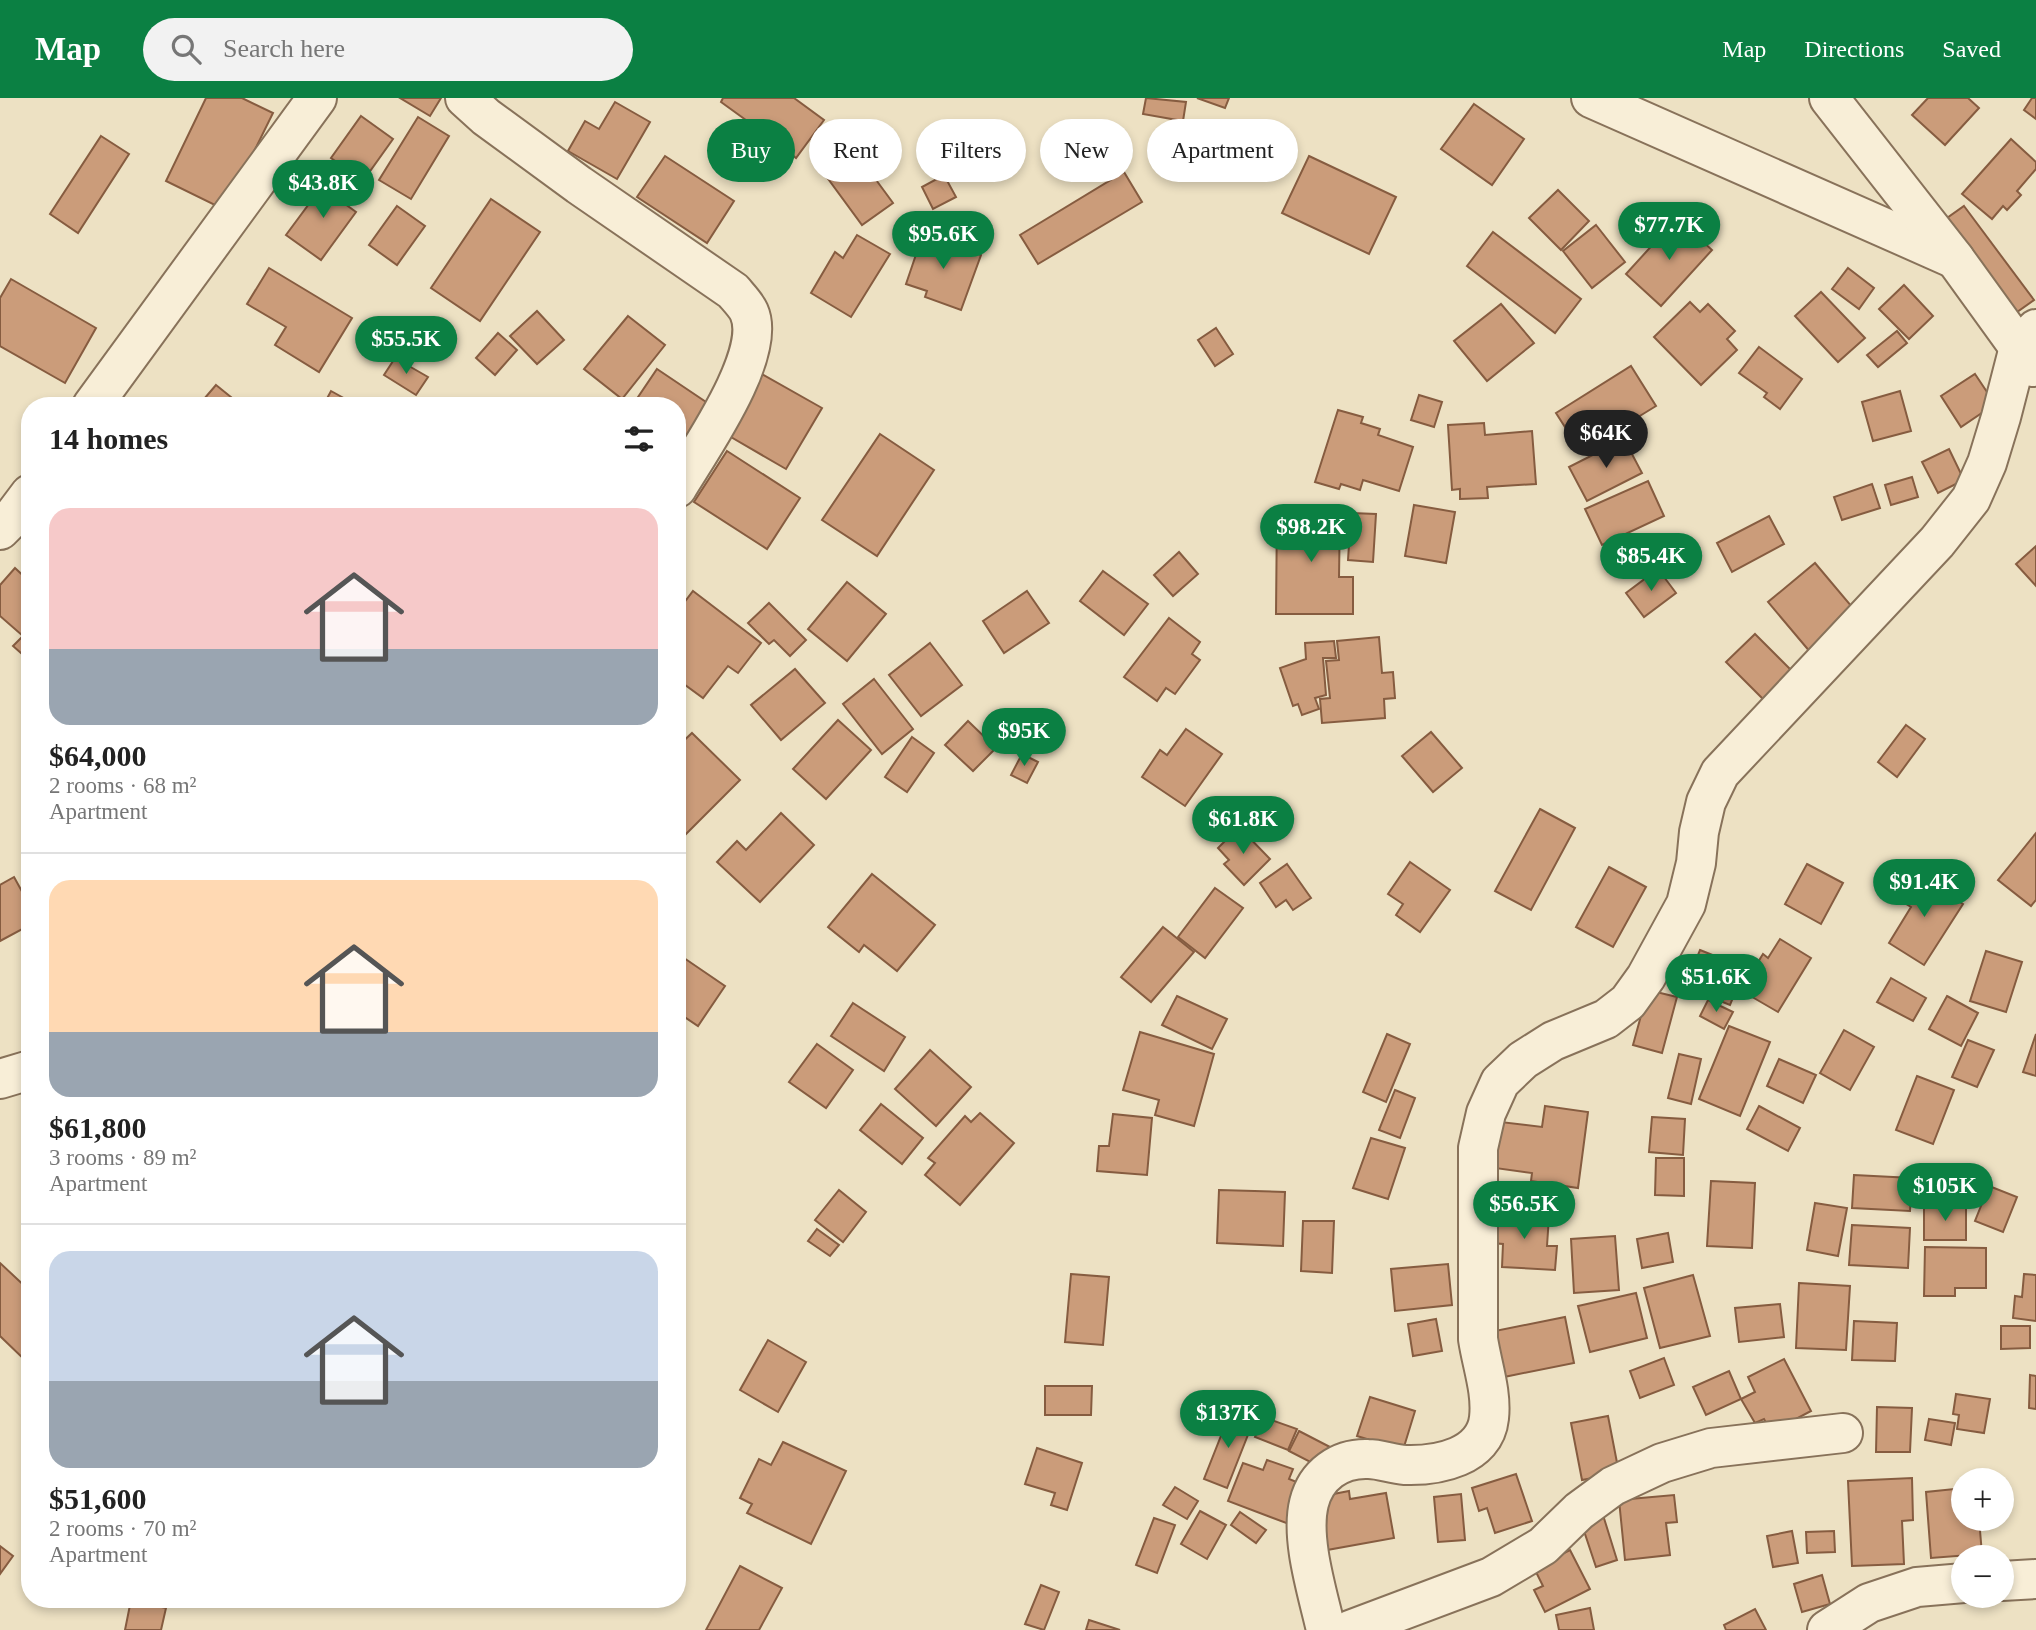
<!DOCTYPE html>
<meta charset="utf-8">
<style>
body{margin:0;font-family:"Times New Roman",serif;background:#f2f2f2;color:#222;height:100vh;display:flex;flex-direction:column;font-size:26px;white-space:nowrap}
*{box-sizing:border-box;margin:0}
p{font-size:23px;color:#767676}
.icon{flex:none;width:38px;height:38px;fill:none;stroke:currentColor;stroke-width:2;stroke-linecap:round;stroke-linejoin:round}
.map{position:relative;flex:1;overflow:hidden}
.side{position:absolute;left:21px;top:299px;width:665px;height:1211px;display:flex;flex-direction:column;background:#fff;border-radius:28px;box-shadow:0 4px 10px #0003}
.side>*{flex:none}
.hud{position:absolute;left:707px;top:21px;width:665px;height:63px;display:flex;gap:14px}
.buttons{position:absolute;left:1951px;top:1370px;display:grid;gap:14px}
.buttons a{display:grid;place-items:center;width:63px;height:63px;border-radius:50%;background:#fff;box-shadow:0 4px 10px #0003;font-size:35px}
.price{position:absolute;translate:-50% -60px;padding:0 16px;border-radius:24px;background:#0b8043;color:#fff;font-size:23px;line-height:46px;filter:drop-shadow(0 2px 4px #0008)}
.price::after{content:'';position:absolute;left:50%;top:42px;width:21px;height:16px;margin-left:-10px;background:inherit;clip-path:polygon(0 0,100% 0,50% 100%)}
.price.selected{background:#222;color:#fff}
ul{padding:0;list-style:none}
li{display:grid;align-content:center;gap:14px;height:371px;padding:0 28px}
li+li{border-top:2px solid #e0e0e0}
li span{display:grid;place-items:center;height:217px;border-radius:21px;color:#555}
li>.icon{margin-inline-start:auto}
span .icon{width:126px;height:126px;fill:#fffc;stroke-width:1}
li b{font-size:30px}
h2{display:flex;justify-content:space-between;align-items:center;height:84px;padding:0 28px;font-size:30px}
.chip{padding:0 24px;border-radius:32px;background:#fff;box-shadow:0 4px 10px #0003;font-size:24px;line-height:63px}
.chip.selected{background:#0b8043;color:#fff}
header{display:flex;align-items:center;gap:42px;box-sizing:border-box;height:98px;padding:0 35px;background:#0b8043;color:#fff}
header strong{font-size:33px}
nav{display:flex;gap:38px;margin-inline-start:auto;font-size:24px}
.search{width:490px;height:63px;background:#f2f2f2;display:flex;align-items:center;gap:18px;box-sizing:border-box;padding:0 24px;border-radius:38px;color:#767676;font-size:26px}
.map>svg:first-child{display:block}
</style>
<header>
<strong>Map</strong>
<div class="search"><svg class="icon" aria-label="search" viewBox="0 0 24 24"><circle cx="10" cy="10" r="6"/><path d="M15 15l6 6"/></svg>Search here</div>
<nav><a>Map</a><a>Directions</a><a>Saved</a></nav>
</header>
<div class="map">
<svg width="2036" height="1532" viewBox="0 0 2036 1532">
<rect width="100%" height="100%" fill="#ede1c3"/>
<g fill="#cb9c7a" stroke="#865c40" stroke-width="2">
<path d="M206 0H242L273 15 225 112 166 83Z"/>
<path d="M400 0H441L430 18Z"/>
<path d="M723 0H794L824 22 796 60 791 56 778 73 748 50 761 33 721 4Z"/>
<path d="M1146 0 1186 4 1183 23 1143 16Z"/>
<path d="M1197 0H1229L1225 10Z"/>
<path d="M1928 0H1968L1979 10 1945 47 1912 17Z"/>
<path d="M2032 0H2036V21L2024 12Z"/>
<path d="M615 4 650 24 617 81 568 53 585 23 599 31Z"/>
<path d="M1474 6 1524 41 1492 87 1441 51Z"/>
<path d="M361 18 393 41 363 83 331 60Z"/>
<path d="M418 19 449 38 411 101 379 82Z"/>
<path d="M101 38 129 56 78 135 50 116Z"/>
<path d="M2011 41 2036 64V71L2017 93 2021 97 2007 112 2003 108 1992 121 1962 96Z"/>
<path d="M857 56 893 105 862 127 826 78Z"/>
<path d="M665 58 734 103 707 145 637 99Z"/>
<path d="M1309 58 1396 99 1369 156 1282 115Z"/>
<path d="M1124 74 1142 104 1038 166 1020 137Z"/>
<path d="M944 77 956 99 933 111 922 89Z"/>
<path d="M329 79 349 93 341 103 356 114 321 162 286 137Z"/>
<path d="M1558 92 1589 123 1561 152 1529 120Z"/>
<path d="M491 101 540 134 480 223 431 190Z"/>
<path d="M397 108 425 128 397 167 369 147Z"/>
<path d="M1964 108 2034 202 2017 214 1947 120Z"/>
<path d="M1677 120 1712 152 1661 208 1626 176Z"/>
<path d="M1596 127 1625 164 1592 190 1563 153Z"/>
<path d="M1493 134 1581 201 1555 235 1467 168Z"/>
<path d="M923 136 981 157 961 212 925 199 927 193 906 186Z"/>
<path d="M857 137 890 156 851 219 811 195 835 154 843 160Z"/>
<path d="M269 170 352 220 319 274 275 247 286 229 247 206Z"/>
<path d="M1848 170 1874 190 1859 211 1832 191Z"/>
<path d="M11 181 96 230 65 285 0 248V200Z"/>
<path d="M1904 187 1933 218 1909 241 1879 211Z"/>
<path d="M1821 194 1865 240 1838 264 1795 218Z"/>
<path d="M1690 204 1700 214 1708 206 1735 233 1727 241 1737 252 1701 287 1654 239Z"/>
<path d="M1501 206 1534 245 1487 283 1454 243Z"/>
<path d="M537 213 564 242 537 266 510 238Z"/>
<path d="M628 218 665 247 622 301 584 271Z"/>
<path d="M1216 230 1233 256 1215 268 1198 242Z"/>
<path d="M1897 233 1907 245 1878 269 1867 257Z"/>
<path d="M498 235 517 252 495 277 476 260Z"/>
<path d="M1759 249 1802 281 1780 311 1764 299 1767 295 1739 275Z"/>
<path d="M395 260 428 279 416 297 384 277Z"/>
<path d="M1631 268 1656 308 1581 354 1556 315Z"/>
<path d="M657 271 709 306 677 353V308H632Z"/>
<path d="M760 275 822 310 786 371 724 335Z"/>
<path d="M1975 276 1995 306 1961 329 1941 298Z"/>
<path d="M216 287 242 308H198Z"/>
<path d="M331 293 358 308H323Z"/>
<path d="M1900 293 1911 333 1873 343 1862 304Z"/>
<path d="M1419 297 1442 304 1434 329 1411 322Z"/>
<path d="M1338 312 1363 319 1361 325 1380 331 1378 337 1413 349 1399 393 1363 382 1360 392 1341 386 1339 391 1315 384Z"/>
<path d="M1484 325 1485 337 1532 333 1536 386 1487 389 1488 400 1460 401V391L1452 392 1448 327Z"/>
<path d="M880 336 934 372 877 458 822 422Z"/>
<path d="M1624 341 1642 375 1587 403 1569 369Z"/>
<path d="M1949 351 1964 382 1938 395 1922 364Z"/>
<path d="M727 353 800 400 767 451 694 404Z"/>
<path d="M1912 379 1918 399 1891 407 1885 387Z"/>
<path d="M1648 383 1664 418 1602 447 1585 411Z"/>
<path d="M1872 386 1880 410 1842 422 1834 399Z"/>
<path d="M1414 407 1455 414 1446 465 1405 458Z"/>
<path d="M1277 411 1340 412 1339 479H1353V516H1276Z"/>
<path d="M1351 415 1376 416 1373 464 1348 462Z"/>
<path d="M1769 418 1784 446 1732 474 1717 445Z"/>
<path d="M2036 448V488L2016 466Z"/>
<path d="M1179 454 1198 476 1173 498 1154 477Z"/>
<path d="M1815 465 1858 516 1811 555 1768 504Z"/>
<path d="M15 470 30 484V563L13 548 23 538 0 518V487Z"/>
<path d="M1658 471 1676 495 1644 519 1626 495Z"/>
<path d="M1103 473 1148 506 1124 537 1080 503Z"/>
<path d="M847 484 886 516 847 563 808 531Z"/>
<path d="M693 493 761 545 738 575 728 568 703 600 677 581V542L684 533 677 527V514Z"/>
<path d="M1027 493 1049 525 1004 555 983 523Z"/>
<path d="M769 505 806 542 790 558 774 542 769 546 748 525Z"/>
<path d="M1169 520 1200 544 1192 556 1200 562 1175 596 1166 590 1157 603 1124 579Z"/>
<path d="M1755 536 1793 574 1764 602 1726 564Z"/>
<path d="M1379 539 1382 575 1393 574 1395 600 1384 601 1385 620 1322 625 1320 601 1330 600 1326 563 1339 562 1337 543Z"/>
<path d="M1334 543 1336 560H1323L1326 597 1315 600 1319 611 1302 617 1298 606 1293 608 1280 570 1306 561 1305 545Z"/>
<path d="M930 545 962 587 921 618 889 577Z"/>
<path d="M795 571 825 605 781 642 751 607Z"/>
<path d="M874 581 913 631 882 656 843 606Z"/>
<path d="M838 622 871 652 826 701 793 671Z"/>
<path d="M968 623 996 650 973 673 945 647Z"/>
<path d="M1906 627 1925 641 1897 679 1878 664Z"/>
<path d="M1186 631 1222 656 1185 708 1142 679 1160 652 1167 657Z"/>
<path d="M1431 634 1462 670 1433 694 1402 658Z"/>
<path d="M692 635 740 682 677 745V649Z"/>
<path d="M912 639 934 655 907 694 885 679Z"/>
<path d="M1022 656 1038 664 1027 685 1011 677Z"/>
<path d="M1540 711 1575 730 1531 812 1495 793Z"/>
<path d="M781 715 814 747 760 804 717 764 737 743 746 752Z"/>
<path d="M1239 729 1270 761 1244 787 1224 766 1229 762 1218 750Z"/>
<path d="M2036 735V802L2031 808 1998 782Z"/>
<path d="M1410 764 1450 792 1420 834 1396 817 1403 806 1388 796Z"/>
<path d="M1287 766 1311 800 1293 812 1286 802 1276 809 1260 785Z"/>
<path d="M1807 766 1843 785 1821 826 1785 806Z"/>
<path d="M1609 769 1646 789 1613 849 1576 829Z"/>
<path d="M1914 775 1963 806 1924 867 1889 845 1911 809 1898 801Z"/>
<path d="M872 776 935 827 897 873 864 847 859 854 828 829Z"/>
<path d="M14 779 30 808V827L0 843V787Z"/>
<path d="M1215 790 1243 810 1205 860 1178 839Z"/>
<path d="M1163 829 1194 854 1151 904 1121 879Z"/>
<path d="M1780 841 1811 860 1778 914 1747 896 1756 880 1750 877 1763 856 1768 860Z"/>
<path d="M1700 852 1745 870 1730 907 1685 889Z"/>
<path d="M1986 853 2022 864 2006 914 1970 903Z"/>
<path d="M684 860 725 888 698 928 677 914 679 884 677 871Z"/>
<path d="M1891 880 1926 900 1913 923 1877 904Z"/>
<path d="M1648 892 1677 899 1662 955 1633 947Z"/>
<path d="M1177 898 1227 921 1212 951 1162 927Z"/>
<path d="M1947 898 1978 915 1961 948 1929 931Z"/>
<path d="M1708 902 1733 914 1724 931 1700 918Z"/>
<path d="M853 905 905 939 884 973 831 938Z"/>
<path d="M1729 928 1770 944 1740 1018 1699 1001Z"/>
<path d="M1844 932 1874 949 1850 992 1820 975Z"/>
<path d="M1140 934 1214 956 1194 1028 1155 1017 1159 1002 1123 992Z"/>
<path d="M1387 936 1410 946 1386 1004 1363 994Z"/>
<path d="M2036 936V978L2023 974Z"/>
<path d="M1968 942 1994 952 1977 989 1952 979Z"/>
<path d="M817 946 853 972 826 1010 789 984Z"/>
<path d="M930 952 971 989 936 1028 895 991Z"/>
<path d="M1679 956 1701 961 1691 1006 1668 1000Z"/>
<path d="M1779 961 1816 977 1803 1005 1767 988Z"/>
<path d="M1917 978 1954 992 1933 1046 1896 1032Z"/>
<path d="M1395 992 1415 1000 1400 1040 1379 1032Z"/>
<path d="M881 1006 923 1040 902 1066 860 1032Z"/>
<path d="M1545 1008 1588 1014 1578 1090 1531 1083 1532 1075 1495 1070 1501 1024 1542 1029Z"/>
<path d="M1759 1008 1800 1030 1788 1053 1747 1031Z"/>
<path d="M980 1015 1014 1045 960 1107 925 1077 935 1065 928 1060 965 1018 971 1024Z"/>
<path d="M1113 1016 1152 1020 1147 1077 1097 1073 1099 1048H1109Z"/>
<path d="M1652 1019 1685 1021 1683 1057 1649 1054Z"/>
<path d="M1371 1040 1405 1050 1388 1101 1353 1090Z"/>
<path d="M1656 1060H1684V1098L1655 1097Z"/>
<path d="M1854 1077 1912 1080 1910 1113 1852 1110Z"/>
<path d="M1711 1083 1755 1085 1752 1150 1707 1148Z"/>
<path d="M1989 1088 2017 1099 2003 1134 1975 1123Z"/>
<path d="M839 1092 866 1114 843 1144 815 1122Z"/>
<path d="M1219 1092 1285 1094 1283 1148 1217 1145Z"/>
<path d="M1815 1105 1847 1110 1838 1158 1807 1152Z"/>
<rect x="1924" y="1107" width="42" height="35"/>
<path d="M1493 1115 1549 1118 1547 1148H1557L1555 1172 1502 1169 1503 1146 1491 1145Z"/>
<path d="M1303 1123H1334L1332 1175 1301 1173Z"/>
<path d="M1852 1127 1910 1130 1908 1170 1849 1167Z"/>
<path d="M817 1131 839 1147 830 1158 808 1143Z"/>
<path d="M1668 1135 1673 1164 1642 1170 1637 1141Z"/>
<path d="M1615 1138 1619 1192 1574 1195 1571 1141Z"/>
<path d="M1925 1149 1986 1150V1190H1955V1198H1924Z"/>
<path d="M0 1165 30 1193V1267L0 1238Z"/>
<path d="M1448 1166 1452 1207 1395 1213 1391 1171Z"/>
<path d="M1071 1176 1109 1179 1103 1247 1065 1244Z"/>
<path d="M2024 1176 2036 1177V1223L2013 1220 2015 1198 2022 1199Z"/>
<path d="M1693 1177 1710 1238 1660 1250 1644 1190Z"/>
<path d="M1799 1185 1850 1188 1846 1252 1796 1250Z"/>
<path d="M1636 1195 1647 1240 1590 1254 1578 1208Z"/>
<path d="M1780 1206 1784 1239 1739 1244 1735 1210Z"/>
<path d="M1565 1219 1574 1265 1504 1279 1495 1233Z"/>
<path d="M1436 1221 1442 1253 1413 1258 1408 1226Z"/>
<path d="M1854 1223 1897 1225 1895 1263 1852 1262Z"/>
<path d="M2001 1228H2030V1250L2001 1251Z"/>
<path d="M768 1242 806 1264 778 1314 740 1292Z"/>
<path d="M1664 1260 1674 1287 1640 1300 1630 1273Z"/>
<path d="M1784 1261 1811 1313 1771 1334 1764 1321 1755 1325 1741 1301 1755 1294 1748 1279Z"/>
<path d="M1729 1273 1741 1301 1706 1317 1693 1289Z"/>
<path d="M2030 1277 2036 1278V1311L2029 1310Z"/>
<path d="M1045 1288H1092L1091 1317H1045Z"/>
<path d="M1956 1296 1990 1301 1984 1335 1957 1331 1959 1317 1953 1316Z"/>
<path d="M1370 1299 1415 1313 1403 1352 1357 1338Z"/>
<path d="M1877 1309 1912 1310 1910 1354H1876Z"/>
<path d="M1230 1315 1253 1324 1227 1390 1204 1381Z"/>
<path d="M1608 1318 1619 1375 1582 1382 1571 1325Z"/>
<path d="M1263 1319 1297 1331 1288 1352 1255 1339Z"/>
<path d="M1929 1321 1955 1325 1951 1347 1925 1342Z"/>
<path d="M1299 1333 1330 1349 1320 1369 1289 1353Z"/>
<path d="M783 1344 846 1373 811 1446 747 1415 752 1406 740 1400 759 1361 771 1367Z"/>
<path d="M1037 1350 1082 1365 1067 1412 1051 1407 1055 1395 1025 1386Z"/>
<path d="M1267 1362 1293 1371 1289 1381 1304 1387 1289 1426 1228 1403 1243 1365 1263 1372Z"/>
<path d="M1516 1376 1532 1423 1495 1435 1487 1410 1479 1413 1472 1390Z"/>
<path d="M1912 1380 1913 1422 1902 1423 1904 1466 1852 1468 1848 1383Z"/>
<path d="M1175 1389 1198 1403 1187 1421 1163 1407Z"/>
<path d="M1964 1390V1421H1979L1982 1456 1931 1460 1926 1394Z"/>
<path d="M1349 1393 1350 1401 1386 1395 1394 1440 1327 1452 1318 1399Z"/>
<path d="M1461 1396 1465 1442 1438 1444 1434 1399Z"/>
<path d="M1674 1397 1677 1424 1666 1425 1670 1457 1625 1462 1619 1402Z"/>
<path d="M1200 1413 1226 1427 1207 1461 1181 1446Z"/>
<path d="M1240 1414 1266 1432 1256 1445 1231 1427Z"/>
<path d="M1603 1417 1617 1462 1596 1469 1581 1424Z"/>
<path d="M1154 1420 1175 1427 1157 1475 1136 1467Z"/>
<path d="M1792 1433 1798 1465 1773 1469 1767 1438Z"/>
<path d="M1834 1433 1835 1454 1807 1455 1806 1434Z"/>
<path d="M0 1448 13 1458 0 1476Z"/>
<path d="M1570 1452 1590 1491 1545 1514 1534 1492 1543 1488 1534 1470Z"/>
<path d="M740 1468 782 1490 759 1532H706Z"/>
<path d="M1822 1477 1830 1506 1802 1514 1794 1486Z"/>
<path d="M1041 1487 1059 1494 1044 1532 1025 1526Z"/>
<path d="M131 1502 166 1510 161 1532H125Z"/>
<path d="M1590 1510 1594 1532H1559L1556 1517Z"/>
<path d="M1755 1511 1766 1532H1726L1724 1527Z"/>
<path d="M1089 1522 1120 1532H1086Z"/>
</g>
<g fill="none" stroke-linecap="round" stroke-linejoin="round">
<g stroke="#88725a" stroke-width="42">
<g id="minor">
<path d="M465 0 486 19 579 87 733 193C738 199 746 207 749 214 768 256 699 353 677 390"/>
<path d="M1591 0 1955 161"/>
<path d="M1829 0 1955 161 2033 269"/>
<path d="M92 308 317 0"/>
<path d="M0 432 12 420 30 396"/>
<path d="M0 981 30 972"/>
<path d="M2002 1483 2036 1481"/>
<path d="M1326 1532C1318 1496 1300 1441 1309 1405 1316 1377 1339 1360 1368 1361 1380 1361 1392 1366 1405 1367 1438 1368 1485 1359 1489 1320 1492 1294 1482 1267 1478 1241V1050L1486 1015 1500 984 1523 962 1553 943 1606 921 1628 904 1646 879 1686 806 1696 765 1699 734 1706 704 1720 675 1937 444 1971 401 1987 365 2001 319 2019 249 2036 231"/>
<path d="M1350 1532 1491 1479 1543 1448 1579 1413 1613 1388 1662 1365 1711 1350 1843 1335"/>
<path d="M1827 1532 1869 1505 1917 1489 1964 1485"/>
</g>
</g>
<use href="#minor" stroke="#f8eed7" stroke-width="38"/>
</g>
</svg>
<div class="buttons">
<a>+</a>
<a>−</a>
</div>
<b class="price" style="left:323px;top:122px">$43.8K</b>
<b class="price" style="left:1669px;top:164px">$77.7K</b>
<b class="price" style="left:943px;top:173px">$95.6K</b>
<b class="price" style="left:406px;top:278px">$55.5K</b>
<b class="price selected" style="left:1606px;top:372px">$64K</b>
<b class="price" style="left:1311px;top:466px">$98.2K</b>
<b class="price" style="left:1651px;top:495px">$85.4K</b>
<b class="price" style="left:1024px;top:670px">$95K</b>
<b class="price" style="left:1243px;top:758px">$61.8K</b>
<b class="price" style="left:1924px;top:821px">$91.4K</b>
<b class="price" style="left:1716px;top:916px">$51.6K</b>
<b class="price" style="left:1945px;top:1125px">$105K</b>
<b class="price" style="left:1524px;top:1143px">$56.5K</b>
<b class="price" style="left:1228px;top:1352px">$137K</b>
<div class="hud">
<a class="chip selected">Buy</a>
<a class="chip">Rent</a>
<a class="chip">Filters</a>
<a class="chip">New</a>
<a class="chip">Apartment</a>
</div>
<section class="side">
<h2>14 homes<svg class="icon" aria-label="filters" viewBox="0 0 24 24"><path d="M4 7h16M4 17h16"/><circle cx="9" cy="7" r="2"/><circle cx="15" cy="17" r="2"/></svg></h2>
<ul>
<li><span style="background:linear-gradient(#f6c9c9 65%,#9aa5b1 0)"><svg class="icon" aria-label="home" viewBox="0 0 24 24"><path d="M3 11l9-7 9 7M6 9v11h12V9"/></svg></span><div><b>$64,000</b><p>2 rooms · 68 m²</p><p>Apartment</p></div></li>
<li><span style="background:linear-gradient(#ffd9b3 70%,#9aa5b1 0)"><svg class="icon" aria-label="home" viewBox="0 0 24 24"><path d="M3 11l9-7 9 7M6 9v11h12V9"/></svg></span><div><b>$61,800</b><p>3 rooms · 89 m²</p><p>Apartment</p></div></li>
<li><span style="background:linear-gradient(#c9d6e8 60%,#9aa5b1 0)"><svg class="icon" aria-label="home" viewBox="0 0 24 24"><path d="M3 11l9-7 9 7M6 9v11h12V9"/></svg></span><div><b>$51,600</b><p>2 rooms · 70 m²</p><p>Apartment</p></div></li>
</ul>
</section>
</div>
